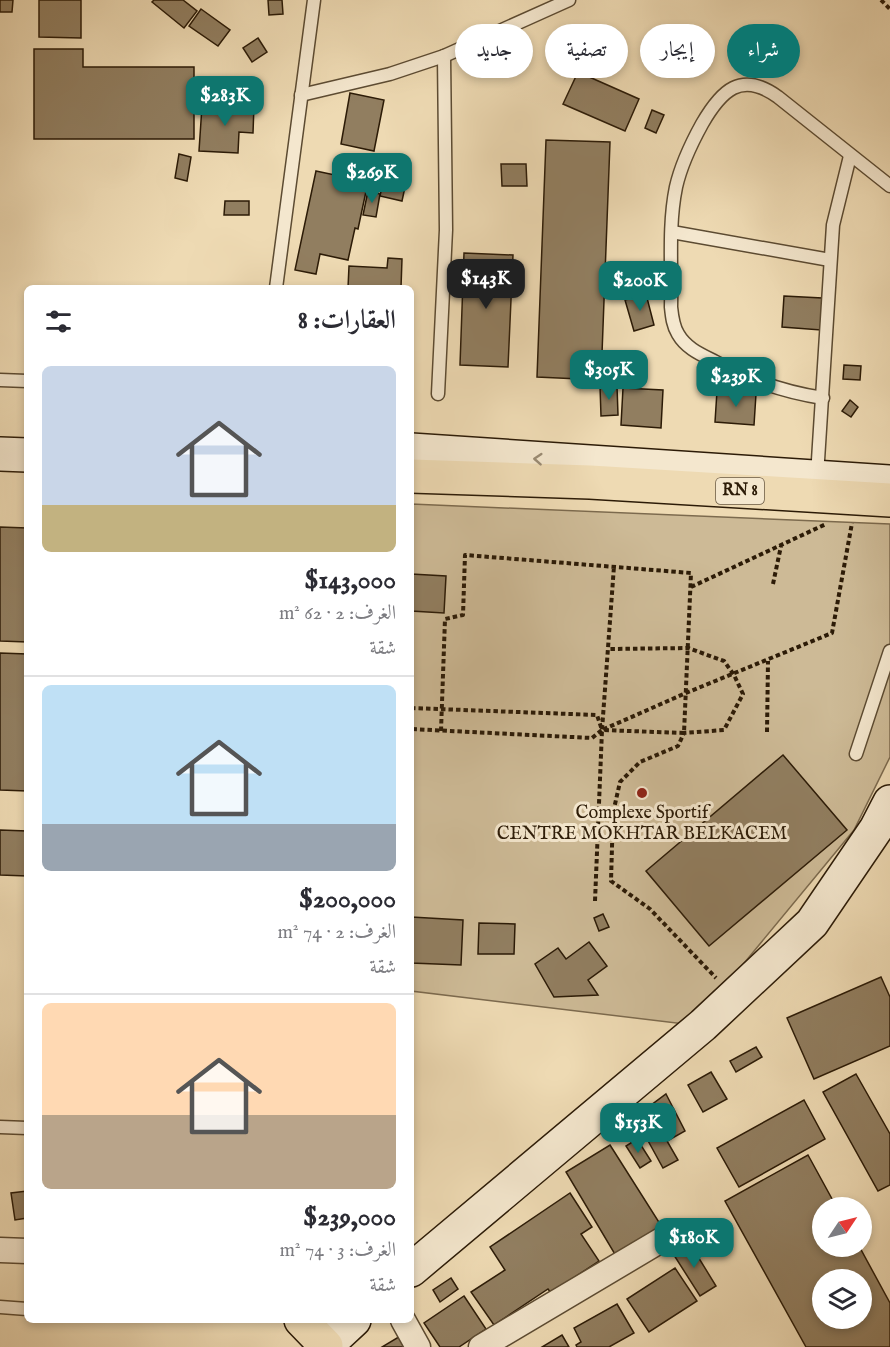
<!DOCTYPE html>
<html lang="ar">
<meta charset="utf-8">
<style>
body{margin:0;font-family:"IM FELL English",Amiri,serif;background:#f2f2f3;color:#2b2b33;direction:rtl;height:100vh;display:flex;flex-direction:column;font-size:22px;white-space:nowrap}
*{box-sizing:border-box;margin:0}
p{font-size:20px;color:#7c7c81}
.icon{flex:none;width:33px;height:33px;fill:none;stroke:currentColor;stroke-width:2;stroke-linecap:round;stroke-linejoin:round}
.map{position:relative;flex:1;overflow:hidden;direction:ltr}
.panel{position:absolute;left:24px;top:285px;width:390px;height:1038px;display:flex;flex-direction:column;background:#fff;border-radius:9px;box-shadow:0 3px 9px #0003;direction:rtl}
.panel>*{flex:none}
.hud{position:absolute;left:432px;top:24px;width:368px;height:54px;direction:rtl;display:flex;gap:12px}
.needle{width:39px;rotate:55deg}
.tools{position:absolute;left:812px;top:1197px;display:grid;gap:12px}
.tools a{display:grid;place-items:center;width:60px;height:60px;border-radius:50%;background:#fff;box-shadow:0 3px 9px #0003;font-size:30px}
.price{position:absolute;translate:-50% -51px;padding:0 14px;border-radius:12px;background:#0f766e;color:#fff;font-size:20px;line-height:39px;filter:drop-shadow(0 2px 3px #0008)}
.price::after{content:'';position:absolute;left:50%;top:36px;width:18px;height:14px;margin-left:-9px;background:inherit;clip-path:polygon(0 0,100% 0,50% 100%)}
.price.on{background:#222;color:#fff}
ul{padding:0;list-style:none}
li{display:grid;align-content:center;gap:12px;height:318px;padding:0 18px}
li+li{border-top:2px solid #e1e1e2}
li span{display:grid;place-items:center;height:186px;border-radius:9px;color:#555}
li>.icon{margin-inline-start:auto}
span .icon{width:108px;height:108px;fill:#fffc;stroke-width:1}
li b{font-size:26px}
h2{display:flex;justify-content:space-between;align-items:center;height:72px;padding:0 18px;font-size:26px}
.tag{padding:0 21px;border-radius:27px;background:#fff;box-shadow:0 3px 9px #0003;font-size:21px;line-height:54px}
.tag.on{background:#0f766e;color:#fff}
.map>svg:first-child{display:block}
</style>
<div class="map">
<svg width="890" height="1347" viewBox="0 0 890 1347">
<rect width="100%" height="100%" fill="#eedab3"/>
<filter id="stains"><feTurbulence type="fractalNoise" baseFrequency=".00333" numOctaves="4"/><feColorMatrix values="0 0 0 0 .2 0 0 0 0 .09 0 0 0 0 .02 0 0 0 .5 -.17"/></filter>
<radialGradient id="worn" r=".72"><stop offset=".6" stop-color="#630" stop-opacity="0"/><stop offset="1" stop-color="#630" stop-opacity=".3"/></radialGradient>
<path fill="#cdba96" stroke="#7c6a4e" stroke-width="1.5" d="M411 504 890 524V757L854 830 693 1025 411 991Z"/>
<g fill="#917e60" stroke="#2c1b07" stroke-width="1.5" fill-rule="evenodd">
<path d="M0 0H13L12 12H0Z"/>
<path d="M39 0H81V38L39 37Z"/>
<path d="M154 0H183L197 11 184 28 152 2Z"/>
<path d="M268 0H282L283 14 269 15Z"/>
<path d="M201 9 230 30 218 46 189 26Z"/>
<path d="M258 38 267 52 252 62 243 48Z"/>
<path d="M34 49H83V67H194V139H34Z"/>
<path d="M578 72 639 99 625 131 563 104Z"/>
<path d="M350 93 384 100 374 151 341 144Z"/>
<path d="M213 103 254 105 253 133 239 132 238 153 199 151 202 106 213 107Z"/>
<path d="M652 110 664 115 656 133 645 128Z"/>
<path d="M546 140 610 142 601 380 537 377Z"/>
<path d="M179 154 191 157 187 181 175 178Z"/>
<path d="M354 162 408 173 402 201 380 196 383 182 351 175Z"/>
<path d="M501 164H526L527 186H502Z"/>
<path d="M316 171 368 182 358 229 355 228 348 260 320 254 316 274 295 270Z"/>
<path d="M368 191 380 194 376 217 363 215Z"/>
<path d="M225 201H249V215H224Z"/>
<path d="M464 253 513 255 508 367 460 365Z"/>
<path d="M388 258 402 259 401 288H348L349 266 387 268Z"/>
<path d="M646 294 654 325 634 331 625 300Z"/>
<path d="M784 296 822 298 821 330 782 327Z"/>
<path d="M844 365 861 366 860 380 843 379Z"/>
<path d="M600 386H617L618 415 601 416Z"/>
<path d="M623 388 663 390 661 428 621 425Z"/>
<path d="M717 391 756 394 754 425 715 422Z"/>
<path d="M850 400 858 407 851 417 842 411Z"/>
<path d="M0 527 27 528V642L0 641Z"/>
<path d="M411 574 446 576 444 613 411 611Z"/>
<path d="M0 653 27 654V791L0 790Z"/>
<path d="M783 755 847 830 709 946 646 871Z"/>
<path d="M0 830 27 831V876L0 875Z"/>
<path d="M603 914 609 927 599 931 594 918Z"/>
<path d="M411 917 463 920 461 965 411 963Z"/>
<path d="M479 923 515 924 514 954H478Z"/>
<path d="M589 942 607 966 588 980 598 995 554 997 535 964 558 948 566 959Z"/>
<path d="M881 977 890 997V1046L814 1079 787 1018Z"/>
<path d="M756 1047 762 1057 736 1072 730 1061Z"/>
<path d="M711 1072 727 1099 703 1112 688 1085Z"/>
<path d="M856 1074 890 1134V1185L878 1191 823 1092Z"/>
<path d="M666 1094 685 1131 667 1141 678 1160 663 1168 635 1117Z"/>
<path d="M804 1100 825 1139 739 1187 717 1148Z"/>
<path d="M637 1139 651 1161 640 1168 626 1146Z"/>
<path d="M610 1145 662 1227 616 1256 566 1172Z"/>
<path d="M808 1155 837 1208H822V1246H859L890 1303V1347H806L725 1201ZM822 1280H861V1318H822Z"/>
<path d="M27 1191V1218L15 1220 11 1193Z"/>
<path d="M570 1193 592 1227 581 1234 599 1261 551 1293 548 1289 494 1325 471 1292 505 1270 490 1247Z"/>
<path d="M689 1242 716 1286 700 1296 672 1252Z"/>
<path d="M675 1268 697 1301 649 1332 627 1299Z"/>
<path d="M451 1278 458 1289 440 1302 433 1290Z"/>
<path d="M464 1296 486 1329 459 1347H440L424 1323Z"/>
<path d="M617 1304 634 1333 609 1347H577L576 1345 581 1342 574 1328Z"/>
<path d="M402 1335 409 1347H382Z"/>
<path d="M562 1335 569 1347H542Z"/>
</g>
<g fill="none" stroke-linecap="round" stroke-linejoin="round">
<g stroke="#5c4b32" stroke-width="15">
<g id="service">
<path d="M301 95 390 74 444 56 569 0"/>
<path d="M672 232 830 260"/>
<path d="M276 288 314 0"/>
<path d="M0 380 27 381"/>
<path d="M438 394 446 230 444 56"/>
<path d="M823 398C783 392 749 380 714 361 700 354 686 348 678 334 673 326 672 317 671 307 672 268 668 226 676 187 681 165 691 144 702 124 721 91 741 70 778 97L890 186"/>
<path d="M817 476 833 225 850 156"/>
<path d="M856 754 890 651"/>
<path d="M0 1127 27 1128"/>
<path d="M0 1307 27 1309"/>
</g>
</g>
<g stroke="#5c4b32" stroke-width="27">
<g id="minor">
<path d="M0 1250 27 1251"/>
<path d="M403 1320 418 1347"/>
<path d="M481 1347 663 1239"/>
</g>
</g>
<g stroke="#2c1b07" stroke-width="36">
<g id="secondary">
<path d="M411 450 890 482"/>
<path d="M0 454 27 455"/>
<path d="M411 1270 703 1025 812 923 876 829 890 802"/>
<path d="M326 1346 354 1320"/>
</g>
</g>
<g stroke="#2c1b07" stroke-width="36">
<g id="primary">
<path d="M411 476 590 482 890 500"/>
<path d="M301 1320 326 1346 325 1347"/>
</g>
</g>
<g stroke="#2c1b07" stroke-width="4" stroke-dasharray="4.5 3" stroke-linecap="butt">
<path d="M881 0 890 9"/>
<path d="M773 584 781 546"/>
<path d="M691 587 826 524"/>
<path d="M411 708 597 715 602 730 592 738 411 729"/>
<path d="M441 731 445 619 463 615 465 555 691 573 684 733 602 730 614 566"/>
<path d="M767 732 768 661"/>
<path d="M599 813H613L620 782 640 762 678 746 684 733 724 730 743 694 734 675 724 661 688 648 608 649"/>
<path d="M613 813 611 881 650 909 716 978"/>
<path d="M595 901 602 730 686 693 832 633 852 523"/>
</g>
<use href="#service" stroke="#f4e7ce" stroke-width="12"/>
<use href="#minor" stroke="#f4e7ce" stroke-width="24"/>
<use href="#secondary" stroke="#f4e7ce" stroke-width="33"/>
<use href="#primary" stroke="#eedab3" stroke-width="33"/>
</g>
<defs><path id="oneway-chevron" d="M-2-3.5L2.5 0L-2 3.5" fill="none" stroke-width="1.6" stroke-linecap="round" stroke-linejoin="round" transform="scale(1.5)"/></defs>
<use stroke="#9a8b74" href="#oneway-chevron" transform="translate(538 459) rotate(-176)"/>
<circle fill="#8f2418" stroke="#f4e7ce" stroke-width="2" cx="642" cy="793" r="6"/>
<g text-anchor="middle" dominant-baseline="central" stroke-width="6" stroke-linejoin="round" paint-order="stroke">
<rect fill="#f4e7ce" stroke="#685843" stroke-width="1.5" x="716" y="478" width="48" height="26" rx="4.5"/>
<g font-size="16" font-weight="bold" fill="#2c1b07">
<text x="740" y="491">RN 8</text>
</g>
<g font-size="18" fill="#2c1b07" stroke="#f4e7ce">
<text x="642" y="813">Complexe Sportif<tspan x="642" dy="21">CENTRE MOKHTAR BELKACEM</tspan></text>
</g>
</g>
<rect width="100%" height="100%" filter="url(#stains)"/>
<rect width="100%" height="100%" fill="url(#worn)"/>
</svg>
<div class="tools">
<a><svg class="needle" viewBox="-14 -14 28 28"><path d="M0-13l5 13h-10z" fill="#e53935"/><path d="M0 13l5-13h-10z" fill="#7c7c81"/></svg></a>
<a><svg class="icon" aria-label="layers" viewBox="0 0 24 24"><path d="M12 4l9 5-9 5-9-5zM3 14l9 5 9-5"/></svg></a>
</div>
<b class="price" style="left:225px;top:127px">$283K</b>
<b class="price" style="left:372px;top:204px">$269K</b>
<b class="price on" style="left:486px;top:310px">$143K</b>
<b class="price" style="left:640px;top:312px">$200K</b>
<b class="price" style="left:609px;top:401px">$305K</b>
<b class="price" style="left:736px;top:408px">$239K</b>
<b class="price" style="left:638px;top:1154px">$153K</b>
<b class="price" style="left:694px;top:1269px">$180K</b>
<div class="hud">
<a class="tag on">شراء</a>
<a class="tag">إيجار</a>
<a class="tag">تصفية</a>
<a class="tag">جديد</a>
</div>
<section class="panel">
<h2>العقارات: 8<svg class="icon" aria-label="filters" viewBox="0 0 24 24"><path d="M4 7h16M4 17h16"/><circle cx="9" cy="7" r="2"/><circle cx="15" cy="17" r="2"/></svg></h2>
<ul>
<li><span style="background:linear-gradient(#c9d6e8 75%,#c2b280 0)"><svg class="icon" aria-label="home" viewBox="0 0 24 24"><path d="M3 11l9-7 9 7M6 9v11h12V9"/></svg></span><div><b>$143,000</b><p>الغرف: 2 · 62 m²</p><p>شقة</p></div></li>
<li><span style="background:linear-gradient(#bfe0f5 75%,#9aa5b1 0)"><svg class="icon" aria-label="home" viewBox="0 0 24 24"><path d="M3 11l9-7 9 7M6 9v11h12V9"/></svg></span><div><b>$200,000</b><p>الغرف: 2 · 74 m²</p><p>شقة</p></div></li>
<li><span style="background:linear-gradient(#ffd9b3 60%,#b9a48a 0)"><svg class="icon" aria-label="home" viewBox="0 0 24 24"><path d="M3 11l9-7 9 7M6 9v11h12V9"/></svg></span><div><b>$239,000</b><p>الغرف: 3 · 74 m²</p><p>شقة</p></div></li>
</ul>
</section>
</div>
